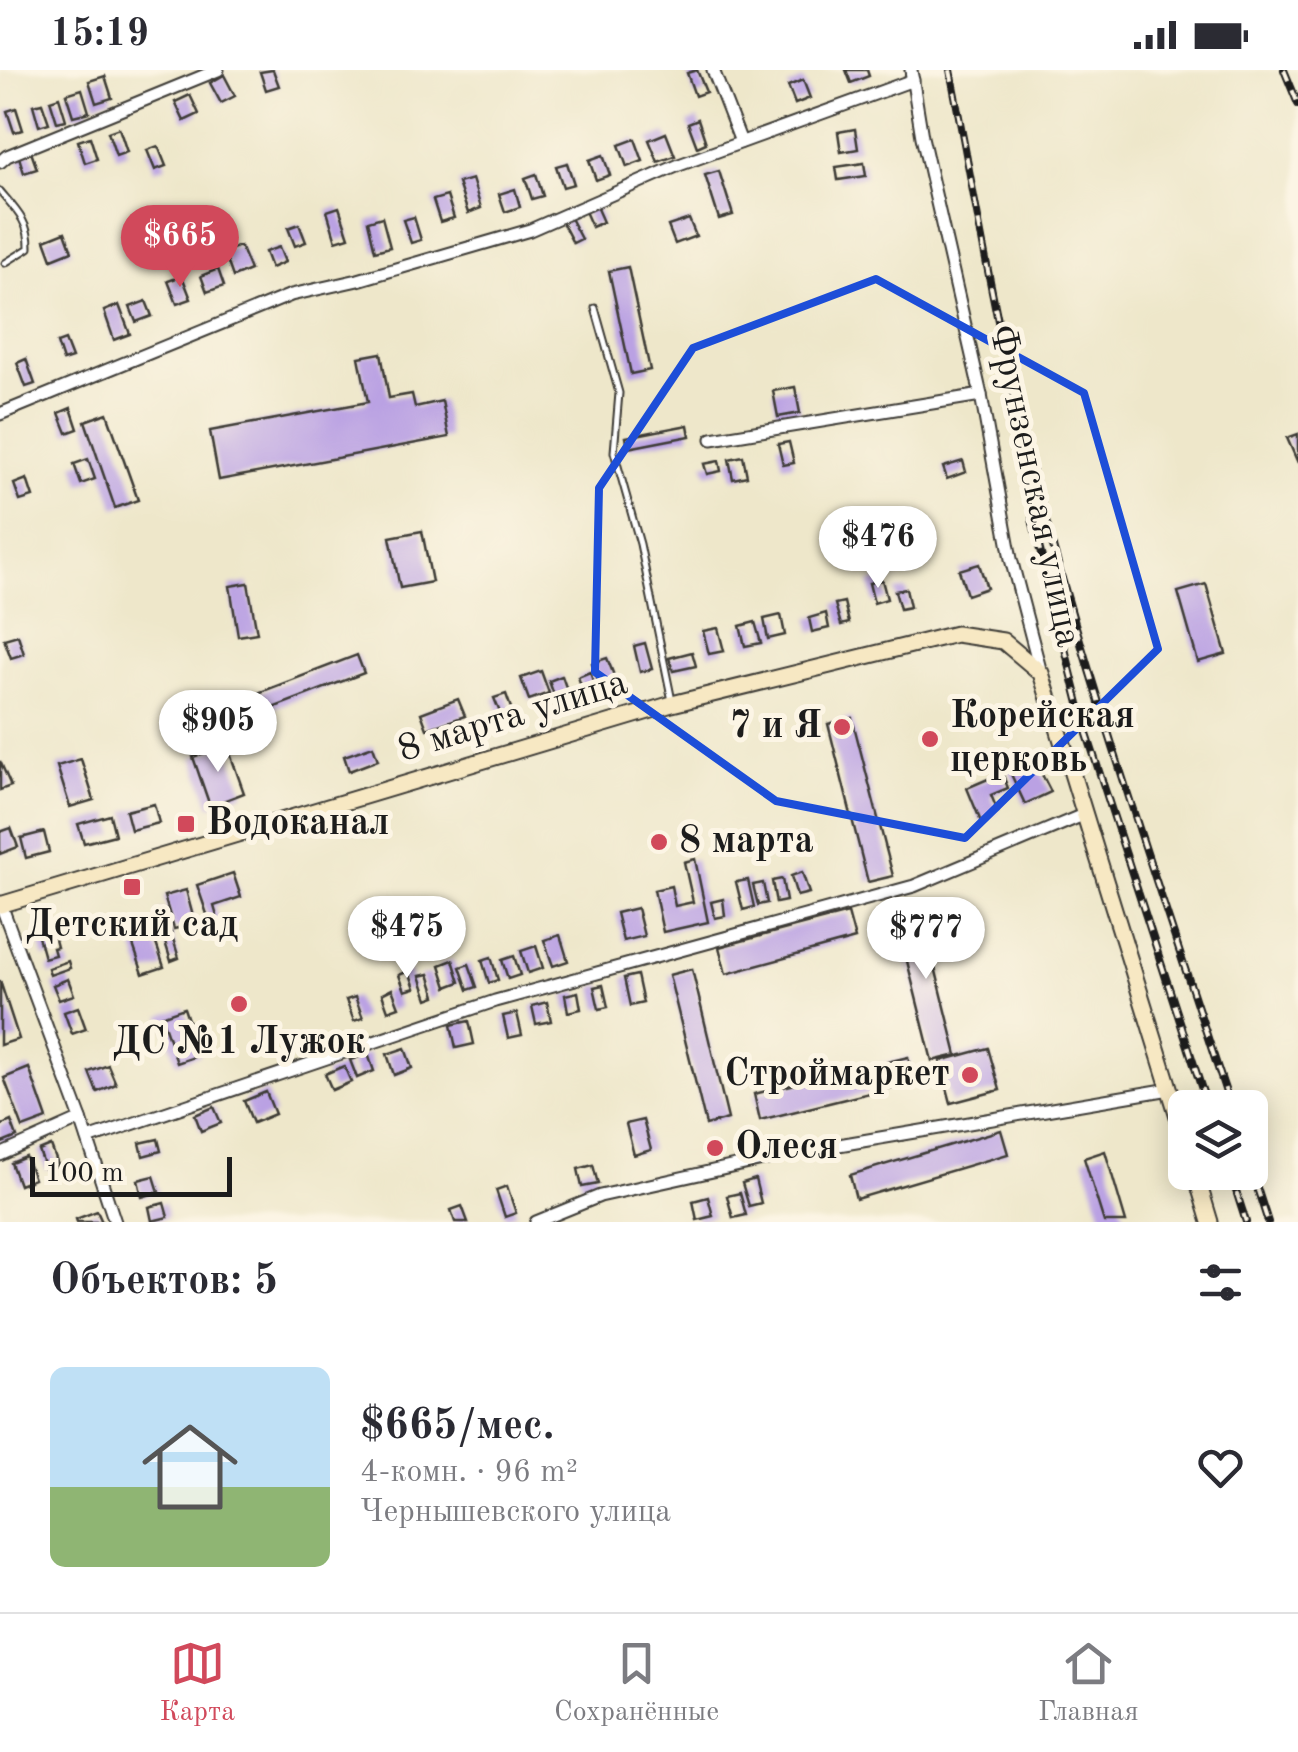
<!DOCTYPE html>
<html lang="ru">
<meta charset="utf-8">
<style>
body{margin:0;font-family:"Old Standard TT",serif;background:#f7f7f7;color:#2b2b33;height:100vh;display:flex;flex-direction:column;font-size:38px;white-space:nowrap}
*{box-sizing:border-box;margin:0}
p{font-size:32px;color:#7c7c81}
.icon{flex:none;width:55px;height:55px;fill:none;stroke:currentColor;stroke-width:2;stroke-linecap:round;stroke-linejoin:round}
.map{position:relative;height:1152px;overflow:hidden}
.side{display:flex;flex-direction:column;background:#fff;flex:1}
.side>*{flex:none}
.fabs{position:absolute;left:1168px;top:1020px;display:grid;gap:20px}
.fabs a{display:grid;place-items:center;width:100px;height:100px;border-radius:15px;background:#fff;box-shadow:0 5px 25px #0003;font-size:50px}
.scale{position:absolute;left:30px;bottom:25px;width:202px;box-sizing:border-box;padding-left:10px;border:5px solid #1c1c1c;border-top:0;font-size:28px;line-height:35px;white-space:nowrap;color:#1c1c1c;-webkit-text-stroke:8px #fcf5e5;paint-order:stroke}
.price{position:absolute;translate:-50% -85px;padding:0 22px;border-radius:35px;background:#fff;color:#222;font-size:32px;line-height:65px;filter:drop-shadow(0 2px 5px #0008)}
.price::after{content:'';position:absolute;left:50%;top:60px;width:30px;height:22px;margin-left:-15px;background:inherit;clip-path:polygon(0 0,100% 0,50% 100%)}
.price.selected{background:#d1495b;color:#fff}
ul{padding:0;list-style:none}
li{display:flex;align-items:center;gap:30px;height:250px;padding:0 50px}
li span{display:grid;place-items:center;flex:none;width:280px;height:200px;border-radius:15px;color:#555}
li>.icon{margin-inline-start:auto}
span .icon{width:120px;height:120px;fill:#fffc;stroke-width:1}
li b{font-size:42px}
h2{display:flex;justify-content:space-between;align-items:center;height:120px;padding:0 50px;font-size:42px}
.status{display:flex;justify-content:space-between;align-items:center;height:70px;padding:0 50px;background:#fff;direction:ltr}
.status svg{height:28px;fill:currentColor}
.menu{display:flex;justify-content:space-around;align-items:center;height:140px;border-top:2px solid #e1e1e2;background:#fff;font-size:28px;color:#7c7c81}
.menu a{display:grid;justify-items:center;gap:5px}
.menu .selected{color:#d1495b}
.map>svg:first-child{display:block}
</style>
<div class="status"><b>15:19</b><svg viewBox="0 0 49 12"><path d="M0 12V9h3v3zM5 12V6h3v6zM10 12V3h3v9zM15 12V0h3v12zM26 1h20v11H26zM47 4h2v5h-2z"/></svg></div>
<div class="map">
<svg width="1298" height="1152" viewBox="0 0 1298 1152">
<rect width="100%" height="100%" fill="#fcf5e5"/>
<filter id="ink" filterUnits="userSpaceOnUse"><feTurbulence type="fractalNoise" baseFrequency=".01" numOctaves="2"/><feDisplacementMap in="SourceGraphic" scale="20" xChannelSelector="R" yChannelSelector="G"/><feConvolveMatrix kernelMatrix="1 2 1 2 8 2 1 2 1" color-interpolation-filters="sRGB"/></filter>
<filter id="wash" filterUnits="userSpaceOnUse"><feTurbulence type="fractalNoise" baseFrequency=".0048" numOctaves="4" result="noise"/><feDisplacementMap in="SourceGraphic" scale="40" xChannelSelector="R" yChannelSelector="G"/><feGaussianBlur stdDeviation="2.25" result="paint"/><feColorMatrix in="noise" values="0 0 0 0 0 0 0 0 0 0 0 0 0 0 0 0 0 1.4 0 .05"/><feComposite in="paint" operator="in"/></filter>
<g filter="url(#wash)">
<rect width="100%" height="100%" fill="#eee7ca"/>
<g id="blocks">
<g fill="#baa1e3">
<path d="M273 0 279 16 266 20 260 2Z"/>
<path d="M697 0 706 22 695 26 687 3Z"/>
<path d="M846 0H867L869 6 851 13Z"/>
<path d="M224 5 235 26 221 33 210 13Z"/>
<path d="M105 6 112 28 96 33 89 11Z"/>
<path d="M803 10 810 28 795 34 788 16Z"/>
<path d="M82 19 89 42 73 46 66 24Z"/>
<path d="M190 25 199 44 184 51 175 32Z"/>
<path d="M59 27 66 50 57 52 50 30Z"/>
<path d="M42 33 49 53 39 56 33 35Z"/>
<path d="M16 38 23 60 14 62 7 41Z"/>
<path d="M698 49 706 73 697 77 688 53Z"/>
<path d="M119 58 127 82 116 86 108 62Z"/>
<path d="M855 59 858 79 841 82 838 62Z"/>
<path d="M666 63 675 86 658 92 649 70Z"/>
<path d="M90 67 97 89 85 93 78 71Z"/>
<path d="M635 69 643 91 627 97 619 75Z"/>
<path d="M158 76 166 96 155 100 147 80Z"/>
<path d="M31 82 37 99 24 103 19 87Z"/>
<path d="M603 85 610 105 596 110 589 90Z"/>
<path d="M567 93 574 114 563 117 556 96Z"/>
<path d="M864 93 866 106 838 110 836 97Z"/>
<path d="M719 101 733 145 719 149 705 105Z"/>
<path d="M536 104 543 126 532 129 525 108Z"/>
<path d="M472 109 481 138 468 143 458 113Z"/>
<path d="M515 119 520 137 505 142 499 124Z"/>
<path d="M447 126 454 148 440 152 433 130Z"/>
<path d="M595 134 603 152 592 157 584 139Z"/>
<path d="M339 137 349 167 336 171 327 141Z"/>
<path d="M382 147 390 177 375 181 368 151Z"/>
<path d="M414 147 421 170 411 173 403 150Z"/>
<path d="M570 148 581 169 573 173 562 152Z"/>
<path d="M689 149 696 166 675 174 668 156Z"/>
<path d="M299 154 306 172 295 176 288 158Z"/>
<path d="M65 162 72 181 52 189 45 170Z"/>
<path d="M240 176 250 200 233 207 224 182Z"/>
<path d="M279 177 285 192 271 198 265 182Z"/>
<path d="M628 197 650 300 631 304 609 201Z"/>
<path d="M218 199 224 216 207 222 201 206Z"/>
<path d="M182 206 191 229 177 234 168 211Z"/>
<path d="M146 231 152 246 136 252 130 237Z"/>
<path d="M119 235 130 264 114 270 104 241Z"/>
<path d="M65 270 72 288 63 291 57 273Z"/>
<path d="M381 283 389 328 412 324 415 337 442 331 449 367 219 410 210 361 368 332 359 287Z"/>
<path d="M26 289 35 314 26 317 17 293Z"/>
<path d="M795 317 800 343 778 347 773 321Z"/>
<path d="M71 338 78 359 67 363 59 343Z"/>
<path d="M107 343 138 430 115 438 85 351Z"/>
<path d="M688 355 690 366 628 378 626 367Z"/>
<path d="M1298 364V393L1287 368Z"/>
<path d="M789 372 794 393 783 395 778 374Z"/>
<path d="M743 386 747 406 733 409 729 389Z"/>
<path d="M88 389 95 409 81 414 74 394Z"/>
<path d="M719 391 721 401 707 404 704 394Z"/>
<path d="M963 391 966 402 947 409 943 397Z"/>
<path d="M27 409 33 427 20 431 14 414Z"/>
<path d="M422 461 432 512 400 518 390 467Z"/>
<path d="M979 494 987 518 967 525 959 500Z"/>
<path d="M882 510 887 529 874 533 869 513Z"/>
<path d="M248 513 257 563 238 566 230 516Z"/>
<path d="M1206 514 1226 584 1198 592 1178 522Z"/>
<path d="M906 519 910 537 900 539 895 521Z"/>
<path d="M844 532 849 553 841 555 835 534Z"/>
<path d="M826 543 829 558 812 562 809 548Z"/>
<path d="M781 545 785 565 768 569 764 549Z"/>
<path d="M755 552 761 573 745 576 740 556Z"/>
<path d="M718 558 724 581 709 584 703 561Z"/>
<path d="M18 565 24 584 11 588 4 569Z"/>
<path d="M645 573 652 599 640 602 634 576Z"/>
<path d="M692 582 696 596 673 601 669 588Z"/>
<path d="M357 585 364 603 252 646 245 628Z"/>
<path d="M607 588 615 608 599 614 592 593Z"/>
<path d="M541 601 549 623 529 630 521 608Z"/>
<path d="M590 602 595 617 583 621 578 607Z"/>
<path d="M562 606 569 626 556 631 549 611Z"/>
<path d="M506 624 512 641 501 645 494 628Z"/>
<path d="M458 629 465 646 427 659 421 643Z"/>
<path d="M852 648 893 806 868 812 828 654Z"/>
<path d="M227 675 244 723 210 736 193 687Z"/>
<path d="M373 676 378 690 349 701 344 686Z"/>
<path d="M81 689 94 730 70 737 57 696Z"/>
<path d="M1034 689 1051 722 1025 734 1009 700Z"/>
<path d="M0 691 11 716 0 720Z"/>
<path d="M1002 703 1008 718 991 725 998 742 981 752 967 718Z"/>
<path d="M154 734 159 753 131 760 126 741Z"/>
<path d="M110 745 115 765 84 773 78 754Z"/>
<path d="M11 758 18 777 0 784V762Z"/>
<path d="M44 762 49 782 26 788 21 768Z"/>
<path d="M695 789 708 852 663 862 654 820 671 816 675 836 693 832 684 792Z"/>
<path d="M802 802 809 823 797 826 791 806Z"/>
<path d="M233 803 241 827 214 836 218 850 210 853 197 815Z"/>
<path d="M782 809 786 831 776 833 772 811Z"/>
<path d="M748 810 754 837 743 840 736 812Z"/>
<path d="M763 813 767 833 758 835 753 815Z"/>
<path d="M186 820 195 854 174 859 164 826Z"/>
<path d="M723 829 725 846 715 848 711 832Z"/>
<path d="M919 833 957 985 932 991 894 839Z"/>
<path d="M637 838 644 866 623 871 616 843Z"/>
<path d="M164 840 179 888 171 891 156 843Z"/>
<path d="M848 843 855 869 726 904 719 877Z"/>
<path d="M150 856 164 897 143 904 129 863Z"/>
<path d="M52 858 57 877 53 878 55 885 44 888 37 863Z"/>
<path d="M560 865 568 891 553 896 544 870Z"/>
<path d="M536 876 543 898 528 903 521 881Z"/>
<path d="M514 886 520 905 508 909 502 890Z"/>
<path d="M491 887 498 910 489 913 482 890Z"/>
<path d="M453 890 460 912 447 917 440 895Z"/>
<path d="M68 891 70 898 50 905 48 898Z"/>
<path d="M469 894 477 917 468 920 460 897Z"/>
<path d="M692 899 728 1049 706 1055 669 905Z"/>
<path d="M409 901 415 918 405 921 399 905Z"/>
<path d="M429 904 436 926 428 929 420 906Z"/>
<path d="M637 905 643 933 630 936 624 908Z"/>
<path d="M68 909 74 925 59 930 53 915Z"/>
<path d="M0 911 19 969 0 975Z"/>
<path d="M603 915 608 937 599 939 594 917Z"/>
<path d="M392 919 399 937 388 941 382 924Z"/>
<path d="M578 922 581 939 568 942 565 925Z"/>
<path d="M355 927 363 948 354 951 346 930Z"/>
<path d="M547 932 551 951 536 954 532 936Z"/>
<path d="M78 937 86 959 72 964 64 942Z"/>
<path d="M184 938 200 985 177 993 161 946Z"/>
<path d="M517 943 522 965 508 968 503 946Z"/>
<path d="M469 951 474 974 456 978 451 955Z"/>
<path d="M405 978 412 998 394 1005 387 984Z"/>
<path d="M988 978 1000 1020 951 1033 940 991Z"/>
<path d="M368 984 374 1001 357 1008 350 990Z"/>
<path d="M908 987 914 1012 760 1050 754 1024Z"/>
<path d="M108 995 116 1014 97 1022 89 1002Z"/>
<path d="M344 996 351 1012 332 1020 325 1004Z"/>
<path d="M29 998 47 1049 23 1058 4 1008Z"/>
<path d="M266 1022 275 1044 253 1053 244 1031Z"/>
<path d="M214 1037 221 1053 201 1061 195 1045Z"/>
<path d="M643 1050 651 1080 634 1085 626 1054Z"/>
<path d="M11 1051 17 1067 0 1074V1056Z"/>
<path d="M1001 1060 1008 1084 856 1129 850 1105Z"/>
<path d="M158 1069 161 1081 143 1086 140 1073Z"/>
<path d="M51 1076 58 1095 46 1100 39 1081Z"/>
<path d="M1105 1081 1126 1152H1104L1084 1088Z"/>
<path d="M26 1087 34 1109 19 1115 11 1093Z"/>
<path d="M593 1095 598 1114 582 1117 578 1099Z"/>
<path d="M154 1106 159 1122 142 1127 138 1110Z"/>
<path d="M755 1109 761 1133 749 1136 742 1113Z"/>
<path d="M507 1116 516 1143 505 1147 496 1120Z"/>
<path d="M740 1123 746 1145 733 1148 727 1126Z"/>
<path d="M708 1127 713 1146 697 1150 693 1131Z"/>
<path d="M164 1133 168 1147 152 1151 149 1137Z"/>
<path d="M462 1136 468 1152H455L451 1140Z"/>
<path d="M97 1141 102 1152H77L76 1149Z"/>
</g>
</g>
</g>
<g filter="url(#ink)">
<use href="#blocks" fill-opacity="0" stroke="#3c3a36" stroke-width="2.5"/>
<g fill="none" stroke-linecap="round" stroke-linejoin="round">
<g stroke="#3c3a36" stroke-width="9">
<g id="lane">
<path d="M0 121C16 140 30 153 29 178L5 193"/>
<path d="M595 238 619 323 614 382 640 474 672 631"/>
</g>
</g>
<g stroke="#3c3a36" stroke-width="15">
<g id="street">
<path d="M713 0 741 72"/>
<path d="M911 0 922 67 981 325 1011 489 1041 603"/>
<path d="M0 92 7 86 218 0"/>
<path d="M0 344 291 225 358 210 530 160 679 95 913 10"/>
<path d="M712 369 981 325"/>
<path d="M0 832 81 1049 115 1152"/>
<path d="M88 1069 495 931 914 816 1083 745"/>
<path d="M0 1085 81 1049"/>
<path d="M536 1152 600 1126 803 1081 1170 1019"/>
</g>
</g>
<g stroke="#3c3a36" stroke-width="19">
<g id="secondary">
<path d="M0 835 672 634 956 564 1003 571 1041 603 1185 1069"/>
<path d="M1195 1102 1210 1152"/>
</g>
</g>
<use href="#lane" stroke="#fff" stroke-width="5"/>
<use href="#street" stroke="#fff" stroke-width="11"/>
<use href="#secondary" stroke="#f7e8c3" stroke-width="15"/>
<g stroke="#1c1c1c" stroke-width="8">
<g id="rail">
<path d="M950 0C972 111 990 224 1016 334 1073 573 1155 805 1231 1038"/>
<path d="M1284 0 1298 34"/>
<path d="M1032 449 1086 661 1208 1038"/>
<path d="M1250 1096 1268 1152"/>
<path d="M1230 1102 1246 1152"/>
</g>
</g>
<use href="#rail" stroke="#fcf5e5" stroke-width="4" stroke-dasharray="11" stroke-linecap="butt"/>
</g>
</g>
<path fill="none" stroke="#1d4ed8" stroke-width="8" stroke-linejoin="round" d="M876 209 1084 323 1158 579 965 768 776 731 595 602 599 418 693 278Z"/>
<g fill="#d1495b" stroke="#fcf5e5" stroke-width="4">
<circle cx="842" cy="657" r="10"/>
<circle cx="930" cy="669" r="10"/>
<rect x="176" y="744" width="20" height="20" rx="5"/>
<circle cx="659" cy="772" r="10"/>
<rect x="122" y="807" width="20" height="20" rx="5"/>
<circle cx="239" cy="934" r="10"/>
<circle cx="970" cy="1005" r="10"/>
<circle cx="715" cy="1078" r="10"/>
</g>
<g text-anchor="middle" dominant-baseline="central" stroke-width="10" stroke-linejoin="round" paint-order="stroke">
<g font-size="38" fill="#1c1c1c" stroke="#fcf5e5">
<text transform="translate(1034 416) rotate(78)">Фрунзенская улица</text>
<text transform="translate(513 647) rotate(-17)">8 марта улица</text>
</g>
<g font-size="38" font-weight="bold" fill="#1c1c1c" stroke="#fcf5e5" text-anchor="start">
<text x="950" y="647">Корейская<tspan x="950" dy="44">церковь</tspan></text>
<text x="822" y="657" text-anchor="end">7 и Я</text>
<text x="206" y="754">Водоканал</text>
<text x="679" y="772">8 марта</text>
<text x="132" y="856" text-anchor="middle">Детский сад</text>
<text x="239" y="973" text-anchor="middle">ДС №1 Лужок</text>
<text x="950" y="1005" text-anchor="end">Строймаркет</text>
<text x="735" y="1078">Олеся</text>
</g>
</g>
</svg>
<div class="fabs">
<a><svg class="icon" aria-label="layers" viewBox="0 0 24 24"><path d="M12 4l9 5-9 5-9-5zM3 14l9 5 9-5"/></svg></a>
</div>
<div class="scale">100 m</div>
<b class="price selected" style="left:180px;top:220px">$665</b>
<b class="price" style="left:878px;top:521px">$476</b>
<b class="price" style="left:218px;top:705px">$905</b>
<b class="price" style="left:407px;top:911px">$475</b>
<b class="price" style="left:926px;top:912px">$777</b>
</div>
<section class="side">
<h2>Объектов: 5<svg class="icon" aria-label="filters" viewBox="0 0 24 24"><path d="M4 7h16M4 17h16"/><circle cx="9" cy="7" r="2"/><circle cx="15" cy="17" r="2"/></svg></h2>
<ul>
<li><span style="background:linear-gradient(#bfe0f5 60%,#8fb573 0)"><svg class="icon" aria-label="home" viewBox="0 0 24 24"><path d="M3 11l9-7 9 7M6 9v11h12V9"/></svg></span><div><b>$665/мес.</b><p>4-комн. · 96 m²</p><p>Чернышевского улица</p></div><svg class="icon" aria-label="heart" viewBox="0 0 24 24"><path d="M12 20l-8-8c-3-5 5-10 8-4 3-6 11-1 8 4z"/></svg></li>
</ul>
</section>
<nav class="menu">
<a class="selected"><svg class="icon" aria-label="map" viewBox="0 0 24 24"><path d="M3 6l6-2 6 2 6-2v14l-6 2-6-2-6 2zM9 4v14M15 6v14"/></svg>Карта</a>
<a><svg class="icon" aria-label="saved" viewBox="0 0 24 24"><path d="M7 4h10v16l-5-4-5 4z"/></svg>Сохранённые</a>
<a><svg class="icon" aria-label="home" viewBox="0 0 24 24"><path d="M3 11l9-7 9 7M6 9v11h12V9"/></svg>Главная</a>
</nav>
